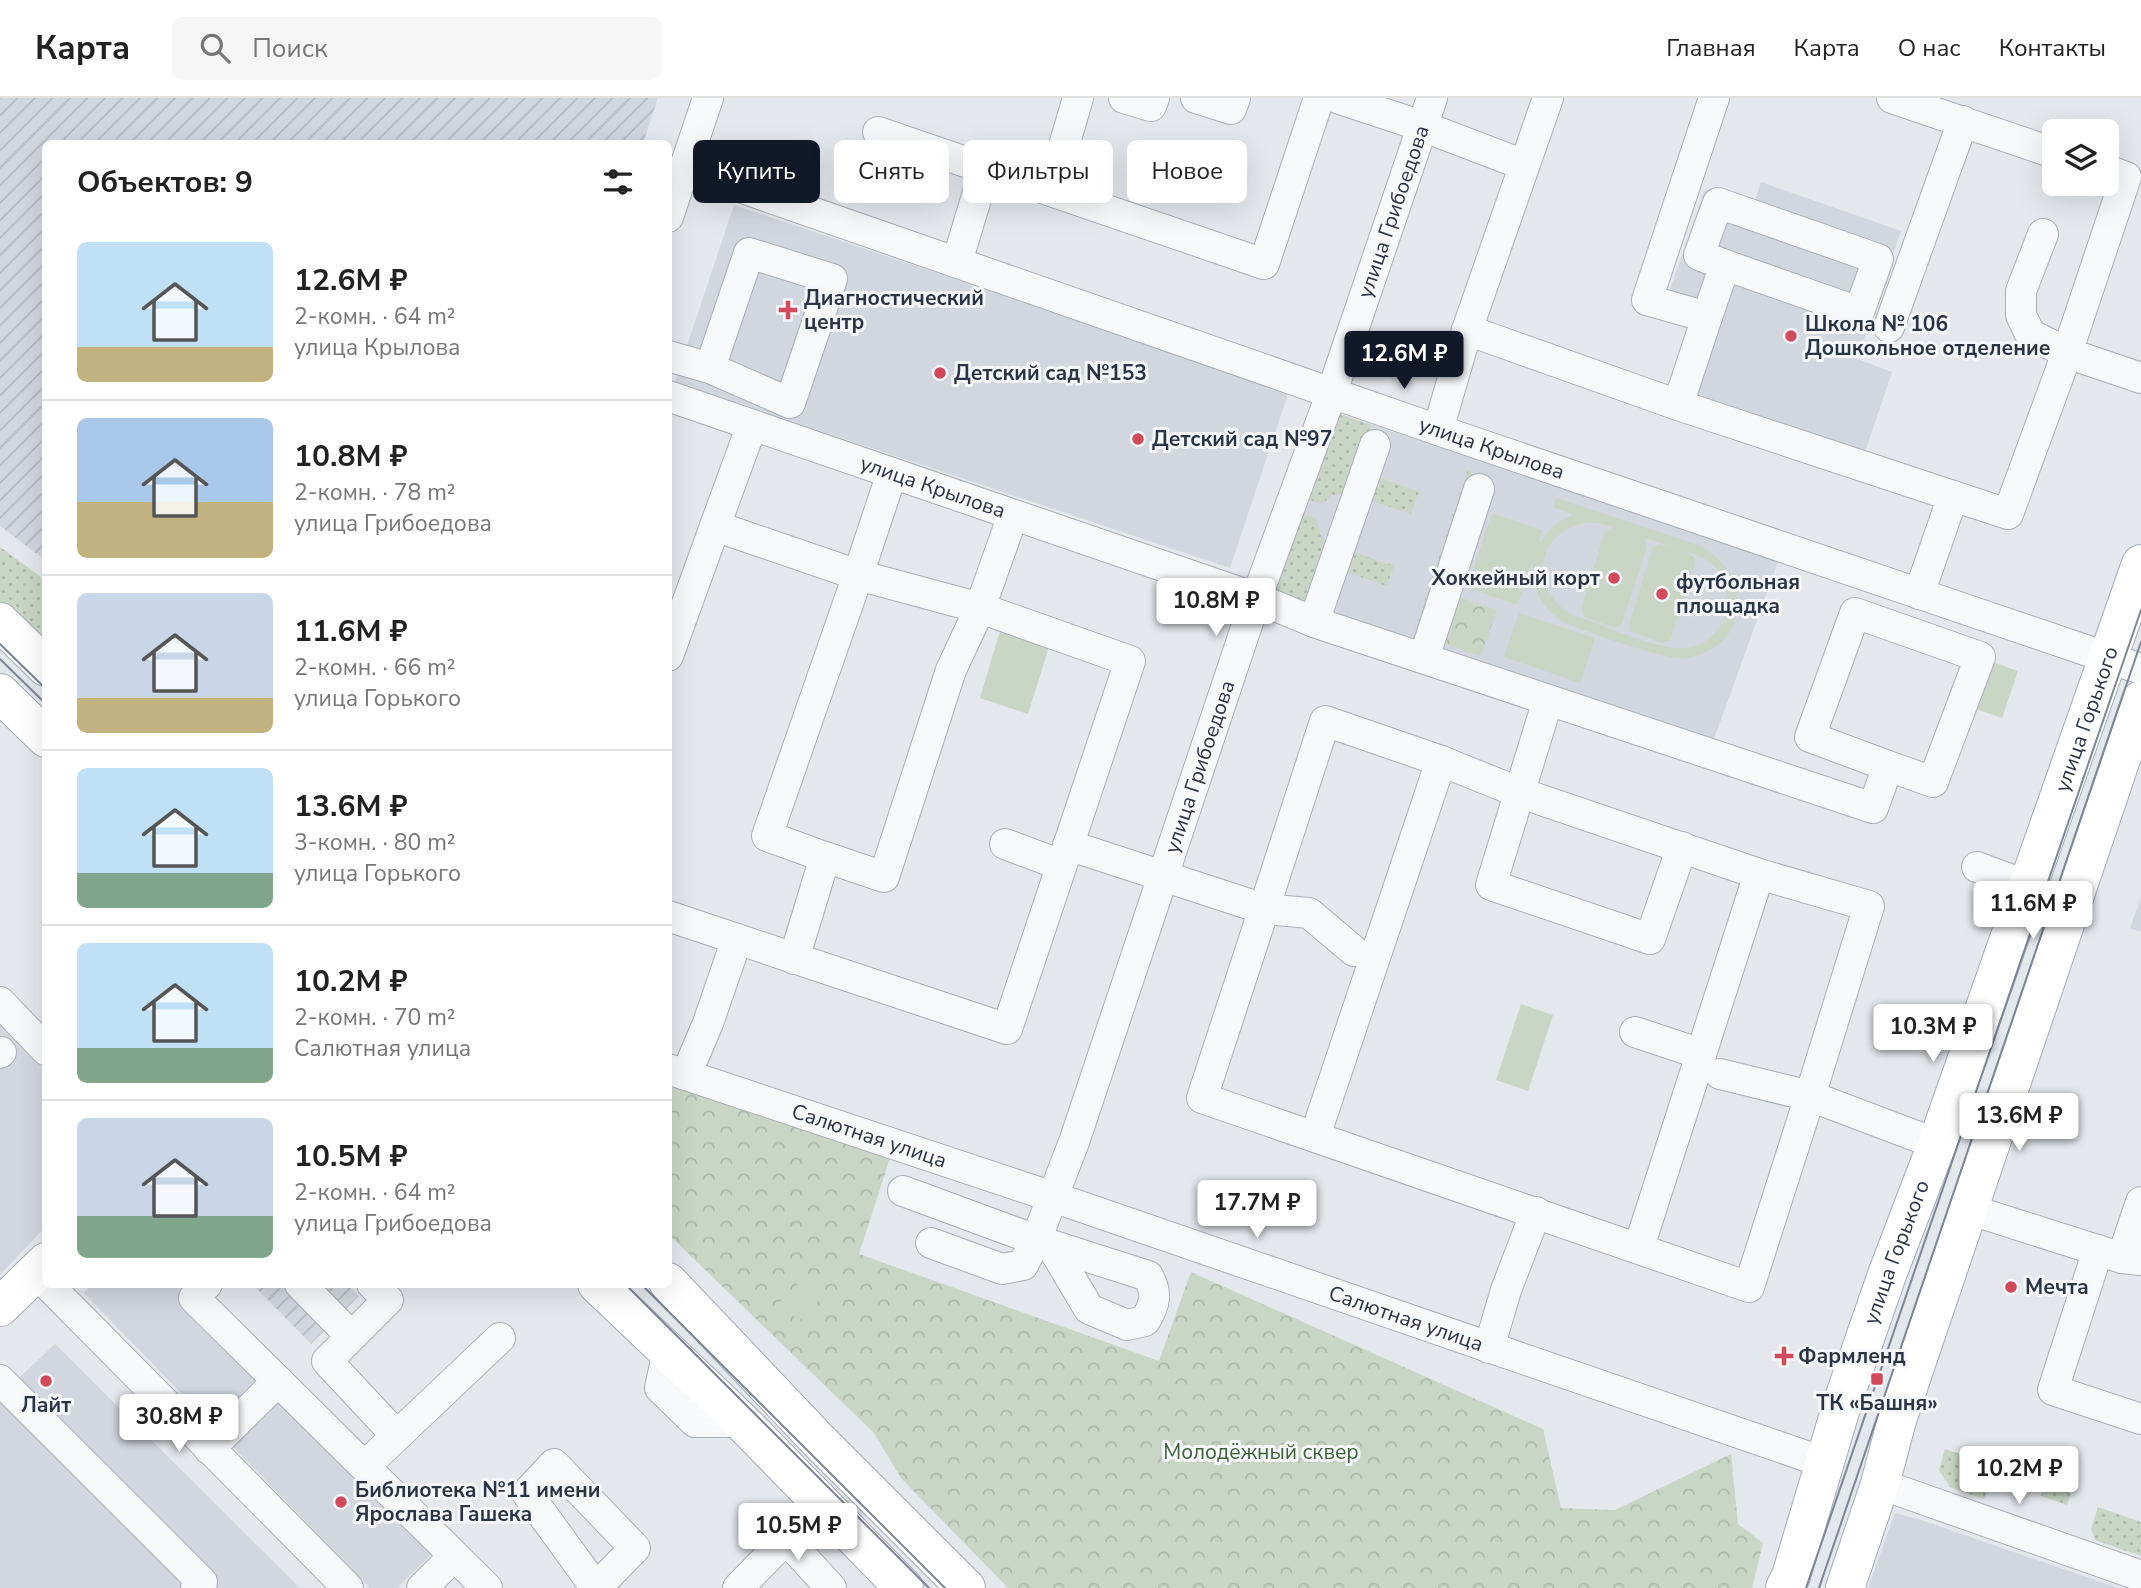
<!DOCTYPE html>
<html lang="ru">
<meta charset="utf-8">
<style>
body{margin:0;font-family:"Nunito Sans",sans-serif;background:#f6f6f6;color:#222;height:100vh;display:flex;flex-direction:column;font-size:26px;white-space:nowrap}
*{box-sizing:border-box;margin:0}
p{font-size:23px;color:#767676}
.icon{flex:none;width:38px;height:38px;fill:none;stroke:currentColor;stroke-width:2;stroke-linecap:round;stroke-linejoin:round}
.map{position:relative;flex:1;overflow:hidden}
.side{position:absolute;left:42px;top:42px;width:630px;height:1148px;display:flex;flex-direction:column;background:#fff;border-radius:10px;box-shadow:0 7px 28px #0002}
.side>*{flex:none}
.guide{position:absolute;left:693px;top:42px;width:665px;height:63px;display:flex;gap:14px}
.buttons{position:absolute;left:2042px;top:21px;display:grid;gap:14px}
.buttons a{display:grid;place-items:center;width:77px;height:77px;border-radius:10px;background:#fff;box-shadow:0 7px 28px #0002;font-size:35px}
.price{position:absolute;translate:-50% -60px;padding:0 16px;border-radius:7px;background:#fff;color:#222;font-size:23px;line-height:46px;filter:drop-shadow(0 2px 4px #0008)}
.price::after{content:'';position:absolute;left:50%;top:42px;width:21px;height:16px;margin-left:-10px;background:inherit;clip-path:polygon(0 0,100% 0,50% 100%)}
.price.current{background:#111827;color:#fff}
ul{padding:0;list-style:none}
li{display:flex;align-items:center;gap:21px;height:175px;padding:0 35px}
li+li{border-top:2px solid #e0e0e0}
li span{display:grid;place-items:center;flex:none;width:196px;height:140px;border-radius:10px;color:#555}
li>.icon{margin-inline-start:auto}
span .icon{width:84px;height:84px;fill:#fffc;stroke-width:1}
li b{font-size:30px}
h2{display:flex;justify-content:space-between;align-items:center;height:84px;padding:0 35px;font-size:30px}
.pill{padding:0 24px;border-radius:10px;background:#fff;box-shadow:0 7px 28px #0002;font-size:24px;line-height:63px}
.pill.current{background:#111827;color:#fff}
header{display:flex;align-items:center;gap:42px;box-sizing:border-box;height:98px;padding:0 35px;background:#fff;border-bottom:2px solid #e0e0e0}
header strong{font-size:33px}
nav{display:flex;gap:38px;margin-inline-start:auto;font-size:24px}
.search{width:490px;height:63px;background:#f6f6f6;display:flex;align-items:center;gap:18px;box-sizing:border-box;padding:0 24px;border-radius:10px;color:#767676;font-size:26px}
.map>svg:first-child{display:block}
</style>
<header>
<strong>Карта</strong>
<div class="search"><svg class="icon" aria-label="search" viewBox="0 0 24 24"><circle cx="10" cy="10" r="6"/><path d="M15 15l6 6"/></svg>Поиск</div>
<nav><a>Главная</a><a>Карта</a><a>О нас</a><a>Контакты</a></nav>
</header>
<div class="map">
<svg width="2141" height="1490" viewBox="0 0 2141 1490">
<defs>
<pattern id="industrial-furrows" width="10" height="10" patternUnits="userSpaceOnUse" patternTransform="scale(1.75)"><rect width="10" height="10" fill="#d2d6de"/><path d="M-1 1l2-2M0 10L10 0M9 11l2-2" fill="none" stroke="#b4b8c0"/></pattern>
<pattern id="grass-dots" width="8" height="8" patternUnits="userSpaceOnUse" patternTransform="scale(1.75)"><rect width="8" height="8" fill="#c9d6c5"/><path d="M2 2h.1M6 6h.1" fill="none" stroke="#adb8ab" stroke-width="1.8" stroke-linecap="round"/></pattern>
<pattern id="forest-crowns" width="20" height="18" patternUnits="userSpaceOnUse" patternTransform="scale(1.75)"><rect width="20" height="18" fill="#c9d6c5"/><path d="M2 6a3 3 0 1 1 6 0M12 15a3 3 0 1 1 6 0" fill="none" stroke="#adb8ab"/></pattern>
</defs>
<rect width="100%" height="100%" fill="#e4e7ec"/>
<g fill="#d2d6de">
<path d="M1761 84 1901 133 1857 261 1892 274 1862 363 1694 305 1725 215 1669 195 1705 91 1753 108Z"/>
<path d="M734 107 1289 293 1230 470 675 284Z"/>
<path d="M1337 315 1779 461 1714 641 1276 495Z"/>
<path d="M2141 800V834L2130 830Z"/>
<path d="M0 920 46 965 45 1129 0 1177Z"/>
<path d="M92 1187H197L445 1443 397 1490H370L84 1195Z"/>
<path d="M55 1246 300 1490H0V1298Z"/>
<path d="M1895 1415 1918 1421 2118 1490H1868Z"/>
</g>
<g fill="url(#industrial-furrows)">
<path d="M0 0H658L643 45 46 46 45 462 0 428Z"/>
<path d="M253 1187H348L359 1198 311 1246Z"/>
</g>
<g fill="url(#grass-dots)">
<path d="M1337 315 1371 327 1347 395 1332 397 1322 406 1295 397Z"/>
<path d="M1468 371 1474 379 1423 529 1415 532Z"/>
<path d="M1377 379 1419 393 1411 416 1369 402Z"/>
<path d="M1290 412 1316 420 1320 436 1329 446 1308 506 1271 493Z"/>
<path d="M0 449 45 482V550L0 508Z"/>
<path d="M1350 453 1394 468 1387 488 1343 473Z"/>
<path d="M1945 1351 1995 1368 1984 1401 1950 1389 1939 1372Z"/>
<path d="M2045 1386 2071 1395 2067 1407 2041 1398Z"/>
<path d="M2098 1409 2141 1424V1458L2095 1442 2091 1431Z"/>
</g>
<g fill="url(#forest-crowns)">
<path d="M1453 497 1497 512 1481 558 1438 544Z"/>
<path d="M677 983 891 1057 859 1156 1159 1263 1191 1174 1543 1331 1561 1410 1615 1412 1731 1356 1738 1426 1763 1445 1752 1490H1008L901 1380 874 1335 669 1137V991Z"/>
</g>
<g fill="#c9d6c5" fill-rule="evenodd">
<path d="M1556 400 1698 447C1747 469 1755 539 1698 557 1692 560 1684 561 1677 560 1660 559 1575 531 1560 522 1556 519 1551 515 1548 511 1535 497 1532 480 1533 462L1517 507 1467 490 1492 415 1542 432 1539 445 1555 426 1573 417 1553 409ZM1584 425H1599L1613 429 1605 434 1581 510 1584 519 1616 530 1622 526 1647 449 1645 440 1684 453 1660 446 1653 449 1629 526 1630 533 1661 545 1670 543 1695 465 1694 459 1685 453C1695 456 1706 460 1714 468 1741 495 1726 545 1686 550 1660 553 1605 528 1578 519 1529 499 1532 436 1584 425Z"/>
<path d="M1519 515 1595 540 1580 585 1504 559Z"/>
<path d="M1000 533 1049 549 1028 616 980 600Z"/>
<path d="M1990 563 2018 573 2002 620 1973 610Z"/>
<path d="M1521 906 1553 917 1528 993 1496 982Z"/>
<path d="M801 1183 820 1201 799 1223 780 1204Z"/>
</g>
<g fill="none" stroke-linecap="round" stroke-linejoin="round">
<g stroke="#a9aeb7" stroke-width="32">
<g id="minor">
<path d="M1124 0 1151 8 1154 0"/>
<path d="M1196 0 1231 11 1235 0"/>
<path d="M1337 0 1422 28 1524 67"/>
<path d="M1892 0 2054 55"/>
<path d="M878 34 1264 166 1319 0"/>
<path id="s1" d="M685 70 1438 332 2141 571"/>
<path d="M1051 92 1078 0"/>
<path d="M668 119 708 0"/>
<path d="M2043 136 2021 193V217L2030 236 2067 255 2141 280"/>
<path d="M957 164 985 71"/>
<path d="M1707 219 1725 167 1859 214 1878 161 1718 105 1699 157 1725 167"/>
<path d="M1889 229 1963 23"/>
<path d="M1467 232 1678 307 1953 398"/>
<path d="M668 258 710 270 790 305 832 181 749 155 710 270"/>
<path id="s2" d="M668 298 1256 500 1314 524 1873 710 1888 668 1933 684 1980 559 1855 515 1810 639 1888 668"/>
<path d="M1678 307 1707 219 1647 202 1714 0"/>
<path d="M1438 332 1467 232 1548 0"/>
<path d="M715 428 752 327"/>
<path d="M1919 496 1953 398 2008 416 2067 255 2126 79 2107 72"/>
<path d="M1314 524 1375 347"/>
<path d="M668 558 715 428 858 477 892 375"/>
<path d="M1424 560 1479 391"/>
<path d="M1548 602 1491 787 1650 841 1682 749"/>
<path d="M1005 746 1061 767"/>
<path d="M1068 747 1264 811 1202 1000 1749 1189 1810 998 1720 976"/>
<path d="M1977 769 2028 788"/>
<path d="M668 818 1007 931 1130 563 980 510 1013 417"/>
<path d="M1354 853 1309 815 1264 811 1325 623 1441 663 1518 694 1759 776 1869 808 1810 998 1937 1046"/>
<path d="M794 861 825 759 767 738 858 477 980 510 951 572 884 779 825 759"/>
<path d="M0 904 46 952"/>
<path d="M1635 934 1701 956"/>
<path d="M0 955 1 954"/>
<path id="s3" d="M668 971 1053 1099 1826 1365"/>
<path d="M686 977 708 925 737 841"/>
<path d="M1315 1038 1441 663"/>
<path d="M903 1093 1036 1142 1051 1147 1148 1178C1158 1196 1155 1206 1145 1223L1127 1227 1089 1211 1051 1147"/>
<path d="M1968 1111 2122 1160 2141 1162"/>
<path id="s4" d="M931 1145 1002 1171 1023 1167 1036 1142 1074 1044 1252 512 1332 294 1432 0"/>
<path d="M1639 1149 1759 776"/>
<path d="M2098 1152 2053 1292 2141 1321"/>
<path d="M2122 1160 2141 1104"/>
<path d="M47 1186 348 1490"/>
<path d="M207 1186 194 1200 487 1490"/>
<path d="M300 1186 351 1238"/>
<path d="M372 1186 388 1202 327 1263 396 1337"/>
<path d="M1489 1250 1506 1192 1536 1114"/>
<path d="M668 1253 660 1290 695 1324H742"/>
<path d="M0 1282 202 1484 196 1490"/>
<path d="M209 1351 278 1283"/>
<path d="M554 1366 635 1450 596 1490 527 1395Z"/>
<path d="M365 1368 500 1240"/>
<path d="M1880 1386 2141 1478"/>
<path d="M786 1441 831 1490"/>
<path d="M422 1490 454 1458"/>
<path d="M738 1490 822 1404"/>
</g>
</g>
<g stroke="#a3abb8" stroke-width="40">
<g id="major">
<path d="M0 524 46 569"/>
<path d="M0 595 46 640"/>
<path d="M668 1184 817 1341 966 1490"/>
<path d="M597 1186 742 1324 904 1490"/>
<path d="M0 1209 46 1164"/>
<path id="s5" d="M1785 1490 1791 1478 1843 1303 1888 1174 1937 1046 2141 466"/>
<path d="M1845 1490 1880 1386 1897 1322 2141 602"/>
</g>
</g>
<use href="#minor" stroke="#f7f8fa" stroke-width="30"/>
<use href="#major" stroke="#fff" stroke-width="38"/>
<g stroke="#7d8696" stroke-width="2">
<path d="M0 546 46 591"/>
<path d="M0 561 46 606"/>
<path d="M625 1186 929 1490"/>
<path d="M641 1186 945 1490"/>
<path d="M1806 1490 2141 512"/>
<path d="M1819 1490 2141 544"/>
</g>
</g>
<g fill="#d1495b" stroke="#f4f6f9" stroke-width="2.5">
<path d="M784.5 201.5h7v7h7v7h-7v7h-7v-7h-7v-7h7z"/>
<circle cx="1791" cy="238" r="7"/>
<circle cx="940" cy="275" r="7"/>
<circle cx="1138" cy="341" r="7"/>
<circle cx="1614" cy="480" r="7"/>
<circle cx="1662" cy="496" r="7"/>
<circle cx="2011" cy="1189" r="7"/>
<path d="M1780.5 1247.5h7v7h7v7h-7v7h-7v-7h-7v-7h7z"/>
<rect x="1870" y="1274" width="14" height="14" rx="3.5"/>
<circle cx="46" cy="1283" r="7"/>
<circle cx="341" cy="1404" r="7"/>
</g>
<g text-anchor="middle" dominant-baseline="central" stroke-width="6" stroke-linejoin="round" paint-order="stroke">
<g font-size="21" fill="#2b3445" stroke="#f4f6f9">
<text stroke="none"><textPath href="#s4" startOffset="1214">улица Грибоедова</textPath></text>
<text stroke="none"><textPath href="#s1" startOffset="854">улица Крылова</textPath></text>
<text stroke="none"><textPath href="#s2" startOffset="280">улица Крылова</textPath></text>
<text stroke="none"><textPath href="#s5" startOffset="920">улица Горького</textPath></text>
<text stroke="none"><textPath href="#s4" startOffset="626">улица Грибоедова</textPath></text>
<text stroke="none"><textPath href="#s3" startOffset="212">Салютная улица</textPath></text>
<text stroke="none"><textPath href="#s5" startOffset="354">улица Горького</textPath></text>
<text stroke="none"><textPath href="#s3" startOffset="779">Салютная улица</textPath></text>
</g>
<g font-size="21" font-weight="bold" fill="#2b3445" stroke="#f4f6f9" text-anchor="start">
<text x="804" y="200">Диагностический<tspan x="804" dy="24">центр</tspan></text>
<text x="1805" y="226">Школа № 106<tspan x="1805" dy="24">Дошкольное отделение</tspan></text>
<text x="954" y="275">Детский сад №153</text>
<text x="1152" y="341">Детский сад №97</text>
<text x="1600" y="480" text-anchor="end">Хоккейный корт</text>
<text x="1676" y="484">футбольная<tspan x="1676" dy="24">площадка</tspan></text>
<text x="2025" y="1189">Мечта</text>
<text x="1798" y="1258">Фармленд</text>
<text x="1877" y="1305" text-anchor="middle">ТК «Башня»</text>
<text x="46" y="1307" text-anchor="middle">Лайт</text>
<text x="355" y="1392">Библиотека №11 имени<tspan x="355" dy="24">Ярослава Гашека</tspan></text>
</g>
<g font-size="21" fill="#3f6138" stroke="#f4f6f9">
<text x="1261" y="1354">Молодёжный сквер</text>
</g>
</g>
</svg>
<div class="buttons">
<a><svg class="icon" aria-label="layers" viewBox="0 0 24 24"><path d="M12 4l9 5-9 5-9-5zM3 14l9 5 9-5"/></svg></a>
</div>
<b class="price current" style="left:1404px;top:293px">12.6M ₽</b>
<b class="price" style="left:1216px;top:540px">10.8M ₽</b>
<b class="price" style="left:2033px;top:843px">11.6M ₽</b>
<b class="price" style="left:1933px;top:966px">10.3M ₽</b>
<b class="price" style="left:2019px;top:1055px">13.6M ₽</b>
<b class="price" style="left:1257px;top:1142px">17.7M ₽</b>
<b class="price" style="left:179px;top:1356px">30.8M ₽</b>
<b class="price" style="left:2019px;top:1408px">10.2M ₽</b>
<b class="price" style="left:798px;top:1465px">10.5M ₽</b>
<div class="guide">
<a class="pill current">Купить</a>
<a class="pill">Снять</a>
<a class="pill">Фильтры</a>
<a class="pill">Новое</a>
</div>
<section class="side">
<h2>Объектов: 9<svg class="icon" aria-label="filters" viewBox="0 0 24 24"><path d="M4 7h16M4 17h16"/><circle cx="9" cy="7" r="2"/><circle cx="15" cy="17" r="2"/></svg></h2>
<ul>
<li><span style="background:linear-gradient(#bfe0f5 75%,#c2b280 0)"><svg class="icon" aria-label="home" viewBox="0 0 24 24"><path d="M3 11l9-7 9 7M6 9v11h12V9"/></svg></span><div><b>12.6M ₽</b><p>2-комн. · 64 m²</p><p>улица Крылова</p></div></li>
<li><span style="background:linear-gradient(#a9c7e8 60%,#c2b280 0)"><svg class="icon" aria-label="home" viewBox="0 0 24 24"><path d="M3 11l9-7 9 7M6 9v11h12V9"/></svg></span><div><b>10.8M ₽</b><p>2-комн. · 78 m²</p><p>улица Грибоедова</p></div></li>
<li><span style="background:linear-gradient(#c9d6e8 75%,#c2b280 0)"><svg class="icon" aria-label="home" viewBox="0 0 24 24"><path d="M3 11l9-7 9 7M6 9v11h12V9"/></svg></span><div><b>11.6M ₽</b><p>2-комн. · 66 m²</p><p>улица Горького</p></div></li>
<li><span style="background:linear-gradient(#bfe0f5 75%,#7fa58c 0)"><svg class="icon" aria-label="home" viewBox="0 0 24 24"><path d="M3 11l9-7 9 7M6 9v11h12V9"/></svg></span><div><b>13.6M ₽</b><p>3-комн. · 80 m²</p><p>улица Горького</p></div></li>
<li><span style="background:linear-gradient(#bfe0f5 75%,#7fa58c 0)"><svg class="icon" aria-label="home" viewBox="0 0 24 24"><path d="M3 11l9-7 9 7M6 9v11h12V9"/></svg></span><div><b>10.2M ₽</b><p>2-комн. · 70 m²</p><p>Салютная улица</p></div></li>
<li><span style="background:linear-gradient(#c9d6e8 70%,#7fa58c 0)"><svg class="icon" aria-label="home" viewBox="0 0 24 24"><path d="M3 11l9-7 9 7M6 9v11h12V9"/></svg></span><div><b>10.5M ₽</b><p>2-комн. · 64 m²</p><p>улица Грибоедова</p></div></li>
</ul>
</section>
</div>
